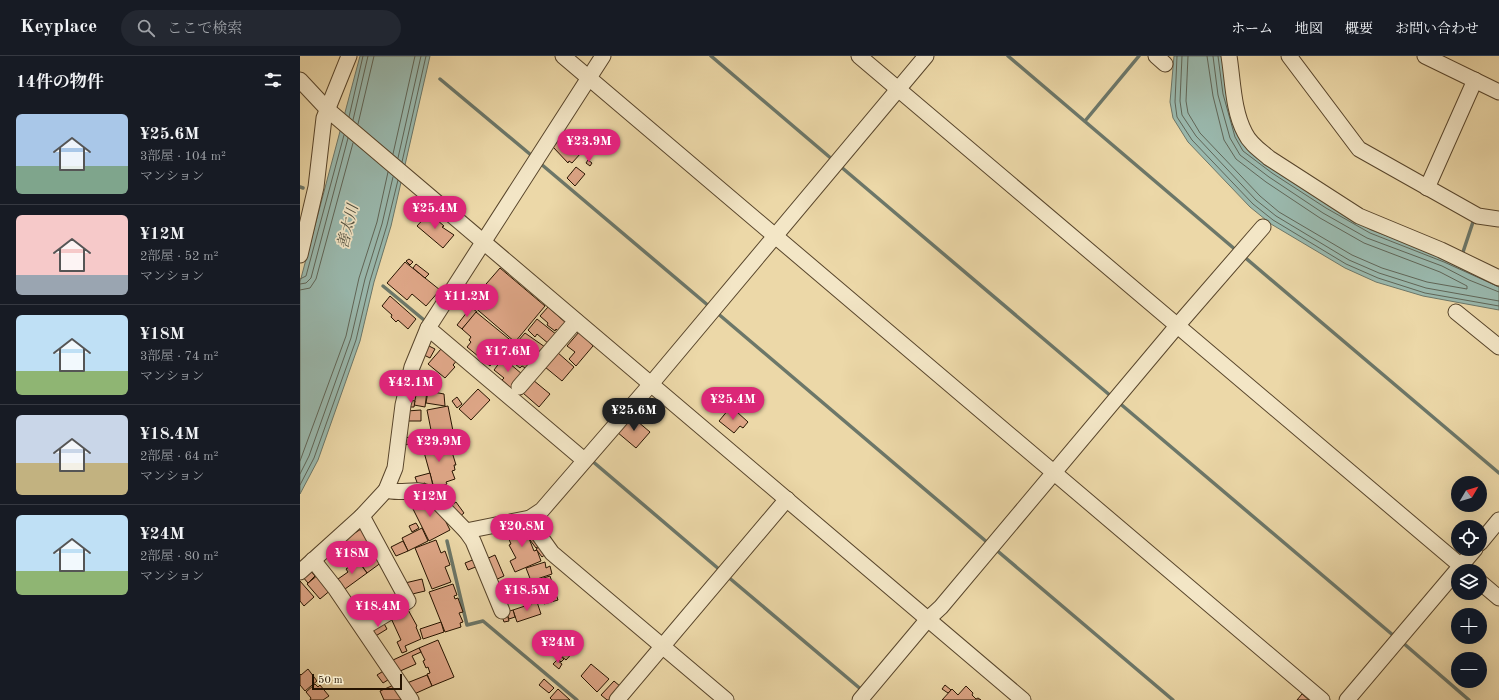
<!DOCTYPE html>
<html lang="ja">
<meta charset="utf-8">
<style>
body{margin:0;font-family:"Old Standard TT","Noto Serif JP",serif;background:#242831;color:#f1f3f6;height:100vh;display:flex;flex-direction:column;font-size:15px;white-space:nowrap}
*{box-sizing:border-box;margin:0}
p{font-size:13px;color:#9ea1a6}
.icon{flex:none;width:22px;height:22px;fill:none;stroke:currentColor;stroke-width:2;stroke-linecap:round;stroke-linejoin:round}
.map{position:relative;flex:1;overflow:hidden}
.details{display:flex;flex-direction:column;background:#171b24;width:300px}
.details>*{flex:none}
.needle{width:26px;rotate:52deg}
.tools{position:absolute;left:1151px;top:420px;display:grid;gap:8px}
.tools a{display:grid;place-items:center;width:36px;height:36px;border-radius:50%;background:#171b24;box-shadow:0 4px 16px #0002;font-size:20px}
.scale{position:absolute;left:12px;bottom:10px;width:90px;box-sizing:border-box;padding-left:4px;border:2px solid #271401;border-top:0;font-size:11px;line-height:14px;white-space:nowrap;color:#271401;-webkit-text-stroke:3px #f3e6c6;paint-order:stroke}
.price{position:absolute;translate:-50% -34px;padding:0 9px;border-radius:14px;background:#db2777;color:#fff;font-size:13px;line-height:26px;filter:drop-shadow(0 1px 2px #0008)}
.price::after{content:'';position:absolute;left:50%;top:24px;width:12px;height:9px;margin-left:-6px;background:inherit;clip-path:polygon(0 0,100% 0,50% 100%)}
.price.on{background:#222;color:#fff}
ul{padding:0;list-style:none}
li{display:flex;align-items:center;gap:12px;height:100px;padding:0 16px}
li+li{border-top:1px solid #363941}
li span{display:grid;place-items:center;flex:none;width:112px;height:80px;border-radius:6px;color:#555}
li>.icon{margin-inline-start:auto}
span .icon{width:48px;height:48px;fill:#fffc;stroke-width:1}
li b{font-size:17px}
h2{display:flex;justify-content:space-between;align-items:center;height:48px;padding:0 16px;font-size:17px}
header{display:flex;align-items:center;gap:24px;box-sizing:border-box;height:56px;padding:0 20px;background:#171b24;border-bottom:1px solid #363941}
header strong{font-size:19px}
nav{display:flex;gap:22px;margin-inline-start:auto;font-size:14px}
.search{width:280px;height:36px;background:#242831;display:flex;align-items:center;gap:10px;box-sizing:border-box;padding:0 14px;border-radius:22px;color:#9ea1a6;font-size:15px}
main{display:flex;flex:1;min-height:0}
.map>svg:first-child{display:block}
</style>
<header>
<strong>Keyplace</strong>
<div class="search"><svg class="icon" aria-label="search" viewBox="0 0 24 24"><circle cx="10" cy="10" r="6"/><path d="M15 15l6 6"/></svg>ここで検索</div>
<nav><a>ホーム</a><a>地図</a><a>概要</a><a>お問い合わせ</a></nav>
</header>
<main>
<section class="details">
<h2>14件の物件<svg class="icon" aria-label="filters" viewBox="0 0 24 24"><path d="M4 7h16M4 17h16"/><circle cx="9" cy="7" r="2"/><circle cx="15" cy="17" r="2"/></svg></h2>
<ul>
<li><span style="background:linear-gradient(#a9c7e8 65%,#7fa58c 0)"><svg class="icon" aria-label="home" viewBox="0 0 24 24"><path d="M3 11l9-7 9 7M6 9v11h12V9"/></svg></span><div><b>¥25.6M</b><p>3部屋 · 104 m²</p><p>マンション</p></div></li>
<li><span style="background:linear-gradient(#f6c9c9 75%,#9aa5b1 0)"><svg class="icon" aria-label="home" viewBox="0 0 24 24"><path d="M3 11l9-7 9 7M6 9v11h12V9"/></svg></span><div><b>¥12M</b><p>2部屋 · 52 m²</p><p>マンション</p></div></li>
<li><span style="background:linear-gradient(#bfe0f5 70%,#8fb573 0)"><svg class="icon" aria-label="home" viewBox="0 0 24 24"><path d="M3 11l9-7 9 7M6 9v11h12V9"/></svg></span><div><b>¥18M</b><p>3部屋 · 74 m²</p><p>マンション</p></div></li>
<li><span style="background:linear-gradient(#c9d6e8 60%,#c2b280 0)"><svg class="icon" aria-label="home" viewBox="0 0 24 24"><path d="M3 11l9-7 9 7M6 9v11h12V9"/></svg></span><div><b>¥18.4M</b><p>2部屋 · 64 m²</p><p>マンション</p></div></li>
<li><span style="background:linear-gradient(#bfe0f5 70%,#8fb573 0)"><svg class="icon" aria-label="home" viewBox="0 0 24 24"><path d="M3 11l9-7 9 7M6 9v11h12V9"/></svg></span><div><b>¥24M</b><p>2部屋 · 80 m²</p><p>マンション</p></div></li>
</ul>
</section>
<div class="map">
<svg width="1199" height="644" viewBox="0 0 1199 644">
<rect width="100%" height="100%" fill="#ecd8a8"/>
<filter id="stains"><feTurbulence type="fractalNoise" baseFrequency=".005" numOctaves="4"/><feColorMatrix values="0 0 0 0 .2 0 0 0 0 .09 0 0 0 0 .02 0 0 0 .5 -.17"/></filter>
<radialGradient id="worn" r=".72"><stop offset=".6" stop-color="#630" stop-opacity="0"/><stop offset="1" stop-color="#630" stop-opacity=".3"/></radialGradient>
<g fill="#9ab9ae" stroke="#6c7769">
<path d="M60 0H130L91 170 74 226 60 285 18 404 0 438V226Z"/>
<path d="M874 0H922L939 80 946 92 974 114 1028 149 1071 174 1146 202 1199 228V254L1123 240 1076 226 1045 212 971 168 950 151 888 86 873 62 870 46Z"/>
</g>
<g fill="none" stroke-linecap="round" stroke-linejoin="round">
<g stroke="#606658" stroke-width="1">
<path d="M877 0 875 46 877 61 892 84 953 148 973 164 1046 208 1078 222 1125 237 1199 250"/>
<path d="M882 0 880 45 882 59 896 80 956 144 976 160 1049 204 1079 217 1126 232 1199 245"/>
<path d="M888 0 886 45 888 57 900 77 960 140 979 156 1052 199 1082 212 1127 226 1167 233V230L1140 216 1064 187 1020 162 966 126 936 103 924 84 913 40 907 0"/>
<path d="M913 0 918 39 930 82 940 99 969 121 1023 157 1067 182 1142 210 1169 224 1199 236"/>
<path d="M918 0 923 38 935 81 943 95 972 117 1026 152 1070 177 1144 206 1199 231"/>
<path d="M49 61 63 0"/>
<path d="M53 64 68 0"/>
<path d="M58 68 74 0"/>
<path d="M93 98 115 0"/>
<path d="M98 102 121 0"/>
<path d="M102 106 126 0"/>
<path d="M0 223 6 220 44 79"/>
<path d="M0 228 6 227 11 222 48 82"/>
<path d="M0 234 10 232 16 223 53 87"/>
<path d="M0 405 46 280 59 222 77 166 88 116"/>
<path d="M0 418 9 400 51 282 65 223 82 168 93 121"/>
<path d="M0 429 14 402 56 284 70 225 87 169 98 124"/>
</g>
<g stroke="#6c7769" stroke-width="3.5">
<path d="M411 0 533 104"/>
<path d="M708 0 937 195"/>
<path d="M140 23 231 99"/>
<path d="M785 65 839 0"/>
<path d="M241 108 410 251"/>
<path d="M540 110 812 341"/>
<path d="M0 131 3 132"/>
<path d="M942 199 1199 417"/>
<path d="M1162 199 1174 163"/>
<path d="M83 230 124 264"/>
<path d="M416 256 688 487"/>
<path d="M817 345 1094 580"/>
<path d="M291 404 420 514"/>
<path d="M147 485 167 569 183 565 277 644"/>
<path d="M694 492 873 644"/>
<path d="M427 520 563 635"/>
<path d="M1102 586 1169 644"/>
</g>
</g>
<g fill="#dea687" stroke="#271401">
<path d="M261 81 281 97 272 107 269 105 268 107 253 91Z"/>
<path d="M288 104 292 107 290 110 286 107Z"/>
<path d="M276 111 285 118 275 130 267 122Z"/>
<path d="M129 157 134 161 136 159 139 162 137 164 144 170 142 171 154 179 143 192 117 170Z"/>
<path d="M109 203 113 206 110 209 106 205Z"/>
<path d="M105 206 140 234 126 250 112 238 107 244 87 227Z"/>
<path d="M116 208 129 218 125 222 113 212Z"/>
<path d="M200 212 245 250 215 286 172 249 175 245 173 243Z"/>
<path d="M90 240 116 263 108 273 98 264 96 266 91 261 92 259 82 250Z"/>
<path d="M171 251 177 256 162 273 157 269Z"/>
<path d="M248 251 266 267 259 276 256 273 255 275 247 269 248 267 240 260Z"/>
<path d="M176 256 214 287 201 303 198 300 190 310 167 291 171 286 169 284 171 281 162 273Z"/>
<path d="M237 263 257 279 249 288 237 278 235 281 228 274Z"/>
<path d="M279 276 293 290 276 310 269 303 275 296 267 290Z"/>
<path d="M225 277 245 291 234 304 228 299 230 297 217 286Z"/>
<path d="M127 289 135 293 130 302 122 298Z"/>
<path d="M215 290 233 305 227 313 222 310 220 312 206 301Z"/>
<path d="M141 293 158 303 153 309 155 311 145 322 128 308Z"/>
<path d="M257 296 274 311 262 325 245 311Z"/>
<path d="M203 302 222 318 211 332 202 324 204 322 194 314Z"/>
<path d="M233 324 250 338 239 351 223 337Z"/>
<path d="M178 333 190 344 171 364 159 353Z"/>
<path d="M117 334 127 335 125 351 114 349Z"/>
<path d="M128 335 144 338 145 350 126 347Z"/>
<path d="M157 341 162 348 157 352 152 345Z"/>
<path d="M109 344 115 345 114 351H108Z"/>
<path d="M148 350 154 380 113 387 111 378 131 374 127 354Z"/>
<path d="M429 353 435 358 437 356 448 366 443 372 440 370 434 377 419 365Z"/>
<path d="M121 354V365H108L107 355Z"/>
<path d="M331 360 350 376 336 392 317 376Z"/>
<path d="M112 381 113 387 105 389 103 382Z"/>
<path d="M142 383 143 385H145L147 398 152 396 156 409H154L155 414 152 415 155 423 146 426 147 428 134 432 122 389Z"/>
<path d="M130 417 133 430 127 432 125 427 118 429 115 421Z"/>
<path d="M127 439 134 454 139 452 150 474 129 485 110 447Z"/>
<path d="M156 446 164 457 159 461 150 450Z"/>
<path d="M116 467 119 472 112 476 109 470Z"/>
<path d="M226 468 228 473 226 475 234 495 237 494 241 505 215 516 210 505 216 502 209 489 211 488 204 472Z"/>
<path d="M122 472 128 485 108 495 102 482Z"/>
<path d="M61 473 82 506 67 517 44 484Z"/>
<path d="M236 480 242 488 236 492 230 484Z"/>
<path d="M136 484 141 497 145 495 150 509 145 511 151 526 132 533 115 492Z"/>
<path d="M103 485 108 495 96 500 91 491Z"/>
<path d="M242 489 247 497 242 501 236 493Z"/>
<path d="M195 499 204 520 193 525 184 504Z"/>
<path d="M175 503 178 510 168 514 165 507Z"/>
<path d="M58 505 67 517 45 533 38 523 48 516 46 513Z"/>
<path d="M245 506 246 512 250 510 252 518 231 525 226 512Z"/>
<path d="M9 513 15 520 8 527 2 520Z"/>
<path d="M19 518 32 533 20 543 7 528Z"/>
<path d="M250 520 258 544 244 548 238 532H236L234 525Z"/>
<path d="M122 523 125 535 108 539 105 527Z"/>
<path d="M0 525 14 541 4 550 0 545Z"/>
<path d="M153 528 157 539 154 540 155 543 158 542 163 556 159 557 163 566 160 567 161 571 145 576 129 536Z"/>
<path d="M237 546 241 558 217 566 213 554Z"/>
<path d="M106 550 117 570 116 571 121 583 105 590 107 595 102 597 97 586 101 584 90 560Z"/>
<path d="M213 554 215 561 209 563 206 556Z"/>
<path d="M207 558 209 565 204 566 202 560Z"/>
<path d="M81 562 87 573 74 581 68 570Z"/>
<path d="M141 566 144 576 123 583 120 573Z"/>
<path d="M138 584 154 621 132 630 127 618 130 617 128 611 126 612 123 605 125 604 119 592Z"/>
<path d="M270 588 276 593 266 604 260 599Z"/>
<path d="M119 592 121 596 112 600 116 608 98 616 93 604Z"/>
<path d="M260 600 264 603 261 606 258 603Z"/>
<path d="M257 604 262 608 259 613 253 608Z"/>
<path d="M291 608 309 623 297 636 281 620Z"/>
<path d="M8 613 17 625 5 635 0 629V618L1 619Z"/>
<path d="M85 614 91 622 83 627 77 619Z"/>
<path d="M127 619 132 630 112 639 107 627Z"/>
<path d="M244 623 254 632 249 637 239 629Z"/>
<path d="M314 625 321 631 310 644H307L301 639Z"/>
<path d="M15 628 18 631 20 629 29 640 23 644H10L11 642 6 636Z"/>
<path d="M96 628 103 644H84L80 635Z"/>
<path d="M645 629 651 634 648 637 642 633Z"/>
<path d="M666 630 673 637 672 639 676 643 678 642 681 644H642L652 633 658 639Z"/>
<path d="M258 633 270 644H252L250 642Z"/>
<path d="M1002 638 1009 644H997Z"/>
</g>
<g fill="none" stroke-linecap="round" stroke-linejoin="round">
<g stroke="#58452b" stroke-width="17">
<g id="minor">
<path d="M263 0 1022 644"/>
<path d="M559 0 1167 515"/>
<path d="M856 0 865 8"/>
<path d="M929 0C933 25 933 55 945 77 950 88 961 95 969 102L1059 160 1141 194 1199 222"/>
<path d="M989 0 1059 93 1178 160 1199 163"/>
<path d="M1125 0 1199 36"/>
<path d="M0 24 28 54 723 644"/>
<path d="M1127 132 1175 24"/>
<path d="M0 199 16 131 24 62 49 0"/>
<path d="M1156 256 1199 291"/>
<path d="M128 272 284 404"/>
<path d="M219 331 276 265"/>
<path d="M86 434C101 439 115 431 129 437L166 475 230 462"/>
<path d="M62 460 108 545 63 572"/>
<path d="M166 475 173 485 202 555"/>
<path d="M1180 487 1199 464"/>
<path d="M13 504 35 532 111 644"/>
<path d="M0 516 62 460 86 434 95 412 103 349 112 311 128 272 303 0"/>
<path d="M1180 526 1199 542"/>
<path d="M317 644 487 443"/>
<path d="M426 644 252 497 232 469 230 462 242 454 351 328 626 0"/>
<path d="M560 644 628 563 641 551 877 270 963 171"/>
<path d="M1047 644 1175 493"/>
</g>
</g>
<use href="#minor" stroke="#f3e6c6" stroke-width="15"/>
</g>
<g text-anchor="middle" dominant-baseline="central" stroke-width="3.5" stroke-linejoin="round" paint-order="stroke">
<g font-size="15" font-style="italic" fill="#4f4e3e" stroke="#f3e6c6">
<text transform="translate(49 171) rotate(-76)">善太川</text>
</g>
</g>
<rect width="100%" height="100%" filter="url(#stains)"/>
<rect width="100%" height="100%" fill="url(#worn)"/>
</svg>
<div class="tools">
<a><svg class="needle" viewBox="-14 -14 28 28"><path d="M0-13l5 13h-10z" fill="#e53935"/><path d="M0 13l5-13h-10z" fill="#9ea1a6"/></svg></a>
<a><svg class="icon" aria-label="locate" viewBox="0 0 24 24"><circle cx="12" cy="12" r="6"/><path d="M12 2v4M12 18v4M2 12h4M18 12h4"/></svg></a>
<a><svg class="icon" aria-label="layers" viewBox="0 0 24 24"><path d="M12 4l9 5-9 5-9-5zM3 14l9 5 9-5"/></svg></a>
<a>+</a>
<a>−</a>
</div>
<div class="scale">50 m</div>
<b class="price" style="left:289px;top:107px">¥23.9M</b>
<b class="price" style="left:135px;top:174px">¥25.4M</b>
<b class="price" style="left:167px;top:262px">¥11.2M</b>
<b class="price" style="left:208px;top:317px">¥17.6M</b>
<b class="price" style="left:111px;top:348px">¥42.1M</b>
<b class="price" style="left:433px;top:365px">¥25.4M</b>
<b class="price on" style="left:334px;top:376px">¥25.6M</b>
<b class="price" style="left:139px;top:407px">¥29.9M</b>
<b class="price" style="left:130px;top:462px">¥12M</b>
<b class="price" style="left:222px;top:492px">¥20.8M</b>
<b class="price" style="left:52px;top:519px">¥18M</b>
<b class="price" style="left:227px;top:556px">¥18.5M</b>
<b class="price" style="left:78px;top:572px">¥18.4M</b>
<b class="price" style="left:258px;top:608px">¥24M</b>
</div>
</main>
